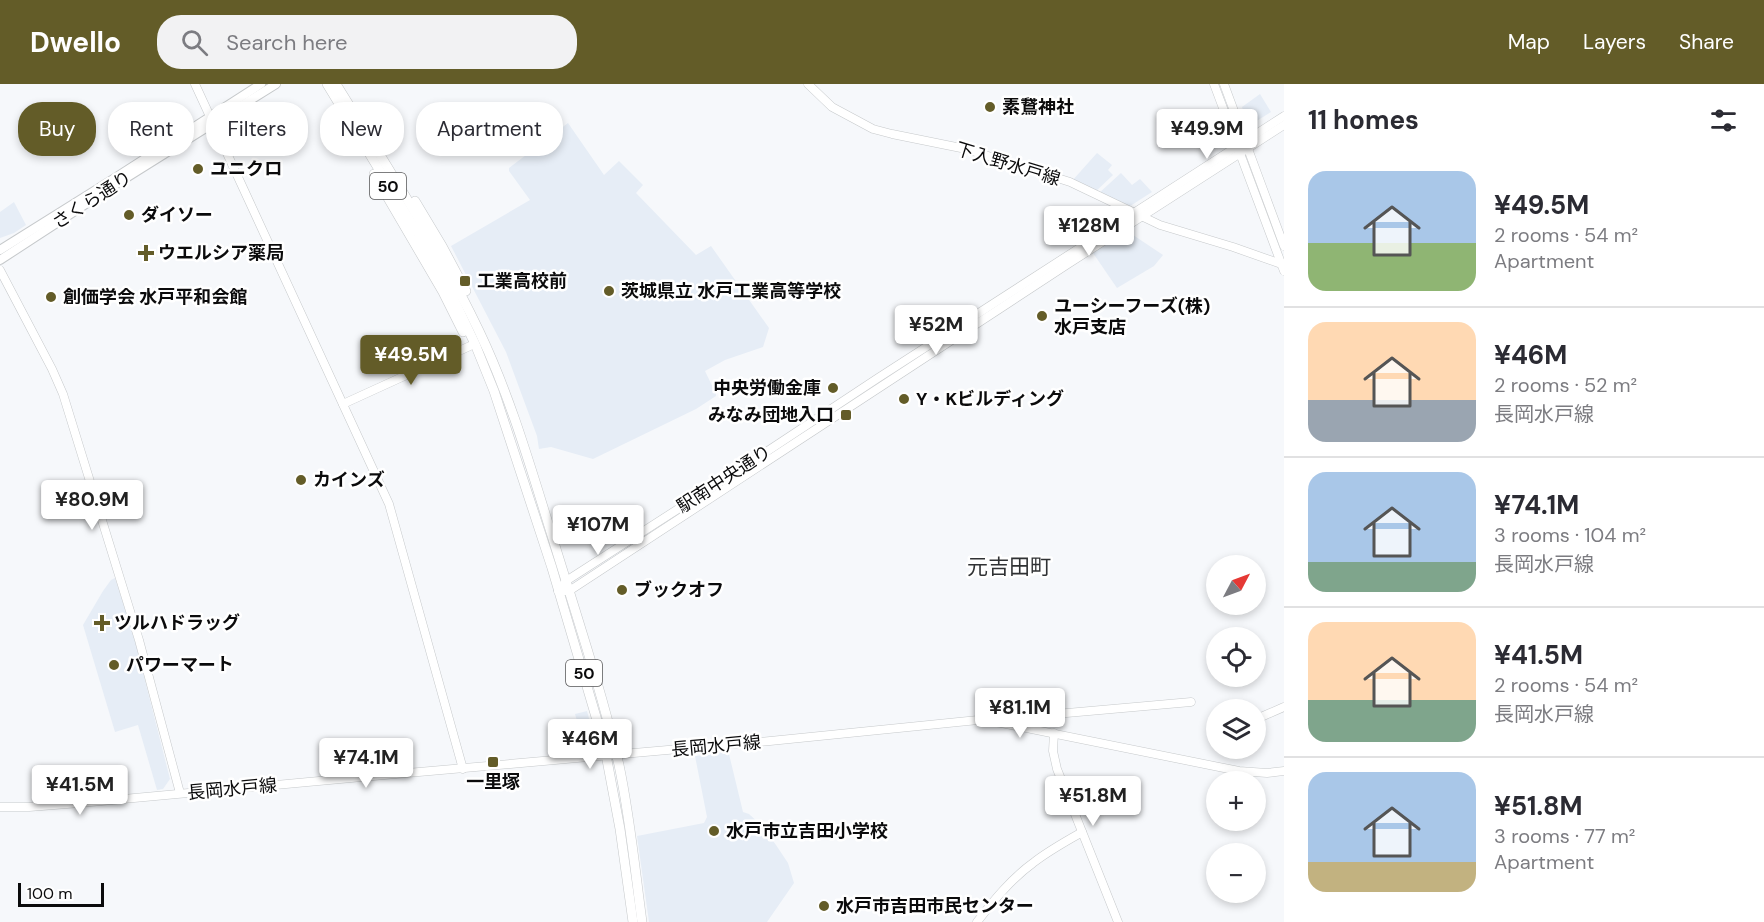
<!DOCTYPE html>
<meta charset="utf-8">
<style>
body{margin:0;font-family:"DM Sans","Noto Sans JP",sans-serif;background:#f2f2f3;color:#2b2b33;height:100vh;display:flex;flex-direction:column;font-size:22px;white-space:nowrap}
*{box-sizing:border-box;margin:0}
p{font-size:20px;color:#7c7c81}
.icon{flex:none;width:33px;height:33px;fill:none;stroke:currentColor;stroke-width:2;stroke-linecap:round;stroke-linejoin:round}
.map{position:relative;flex:1;overflow:hidden}
.details{display:flex;flex-direction:column;background:#fff;width:480px}
.details>*{flex:none}
.hud{position:absolute;left:18px;top:18px;width:570px;height:54px;display:flex;gap:12px}
.needle{width:39px;rotate:49deg}
.buttons{position:absolute;left:1206px;top:471px;display:grid;gap:12px}
.buttons a{display:grid;place-items:center;width:60px;height:60px;border-radius:50%;background:#fff;box-shadow:0 3px 9px #0003;font-size:30px}
.scale{position:absolute;left:18px;bottom:15px;width:86px;box-sizing:border-box;padding-left:6px;border:3px solid #0b0b0c;border-top:0;font-size:16px;line-height:21px;white-space:nowrap;color:#0b0b0c;-webkit-text-stroke:4px #fff;paint-order:stroke}
.price{position:absolute;translate:-50% -51px;padding:0 14px;border-radius:6px;background:#fff;color:#222;font-size:20px;line-height:39px;filter:drop-shadow(0 2px 3px #0008)}
.price::after{content:'';position:absolute;left:50%;top:36px;width:18px;height:14px;margin-left:-9px;background:inherit;clip-path:polygon(0 0,100% 0,50% 100%)}
.price.on{background:#635c28;color:#fff}
ul{padding:0;list-style:none}
li{display:flex;align-items:center;gap:18px;height:150px;padding:0 24px}
li+li{border-top:2px solid #e1e1e2}
li span{display:grid;place-items:center;flex:none;width:168px;height:120px;border-radius:18px;color:#555}
li>.icon{margin-inline-start:auto}
span .icon{width:72px;height:72px;fill:#fffc;stroke-width:1}
li b{font-size:26px}
h2{display:flex;justify-content:space-between;align-items:center;height:72px;padding:0 24px;font-size:26px}
.chip{padding:0 21px;border-radius:24px;background:#fff;box-shadow:0 3px 9px #0003;font-size:21px;line-height:54px}
.chip.on{background:#635c28;color:#fff}
header{display:flex;align-items:center;gap:36px;box-sizing:border-box;height:84px;padding:0 30px;background:#635c28;color:#fff}
header strong{font-size:28px}
nav{display:flex;gap:33px;margin-inline-start:auto;font-size:21px}
.search{width:420px;height:54px;background:#f2f2f3;display:flex;align-items:center;gap:15px;box-sizing:border-box;padding:0 21px;border-radius:24px;color:#7c7c81;font-size:22px}
main{display:flex;flex:1;min-height:0}
.map>svg:first-child{display:block}
</style>
<header>
<strong>Dwello</strong>
<div class="search"><svg class="icon" aria-label="search" viewBox="0 0 24 24"><circle cx="10" cy="10" r="6"/><path d="M15 15l6 6"/></svg>Search here</div>
<nav><a>Map</a><a>Layers</a><a>Share</a></nav>
</header>
<main>
<div class="map">
<svg width="1284" height="838" viewBox="0 0 1284 838">
<rect width="100%" height="100%" fill="#f6f8fb"/>
<g fill="#e6edf6">
<path d="M1260 10 1271 28 1255 38 1245 32 1242 23Z"/>
<path d="M568 39 604 91 619 77 643 101 636 109 696 171 711 162 769 244 763 263 725 276 705 287 716 310V312L696 325 593 375 551 363 539 365 537 352 506 268 451 162 530 116 509 87V84Z"/>
<path d="M1097 69 1112 81 1108 86 1113 91 1095 108 1072 97Z"/>
<path d="M1121 89 1132 101 1140 95 1152 108 1127 124 1098 110Z"/>
<path d="M14 118 26 141 14 149 0 154V128Z"/>
<path d="M1127 147 1163 171 1154 182 1117 204 1093 169Z"/>
<path d="M115 494 133 549 170 695 163 705 157 706 138 641 115 648 83 541 103 507 111 496Z"/>
<path d="M587 627 595 657 590 667 563 671 557 650 579 643 575 630Z"/>
<path d="M728 666 743 728 749 730 762 742 776 761 788 779 794 799 767 838H649L637 752 704 739 707 733 695 672 705 671 706 668Z"/>
</g>
<g fill="none" stroke-linecap="round" stroke-linejoin="round">
<g stroke="#c6c9cb" stroke-width="9">
<g id="secondary">
<path d="M195 0 389 420 463 685"/>
<path d="M808 0 832 23 873 45 892 50 966 65 1070 98 1160 141 1233 163 1284 181"/>
<path d="M1214 0 1284 187"/>
<path d="M1224 0 1284 162"/>
<path d="M0 186 52 285 63 310 139 556 180 709"/>
<path d="M343 320 470 262"/>
<path d="M563 501 566 497 745 382 878 294 1284 32"/>
<path d="M558 507H569L1068 180 1284 41"/>
<path d="M1261 633 1284 623"/>
<path d="M998 635 1191 618"/>
<path d="M1054 649 1053 667 1057 685 1118 838"/>
<path d="M0 723H29L80 719 362 693 770 657 978 636 1001 639 1239 687 1267 689 1284 687"/>
<path d="M977 838C994 816 1011 795 1033 779 1048 767 1065 758 1082 748"/>
</g>
</g>
<g stroke="#c6c9cb" stroke-width="10">
<g id="primary">
<path d="M0 166 115 94 261 0"/>
<path d="M0 176 118 99 276 0"/>
</g>
</g>
<g stroke="#c6c9cb" stroke-width="10">
<g id="highway">
<path d="M327 0 420 153 449 205 475 260 494 307 552 484 604 660 620 745 633 838"/>
<path d="M336 0C386 81 438 161 479 247 511 314 531 385 553 455 576 530 601 605 619 681 630 733 635 786 642 838"/>
<path d="M374 90 443 208 463 248"/>
<path d="M415 117 442 162 466 207"/>
</g>
</g>
<use href="#secondary" stroke="#fff" stroke-width="8"/>
<use href="#primary" stroke="#fff" stroke-width="8"/>
<use href="#highway" stroke="#fff" stroke-width="9"/>
</g>
<g fill="#635c28" stroke="#fff" stroke-width="2">
<circle cx="990" cy="23" r="6"/>
<circle cx="198" cy="85" r="6"/>
<circle cx="129" cy="131" r="6"/>
<path d="M143 160h6v6h6v6h-6v6h-6v-6h-6v-6h6z"/>
<rect x="459" y="191" width="12" height="12" rx="3"/>
<circle cx="609" cy="207" r="6"/>
<circle cx="51" cy="213" r="6"/>
<circle cx="1042" cy="232" r="6"/>
<circle cx="833" cy="304" r="6"/>
<circle cx="904" cy="315" r="6"/>
<rect x="840" y="325" width="12" height="12" rx="3"/>
<circle cx="301" cy="396" r="6"/>
<circle cx="622" cy="506" r="6"/>
<path d="M99 530h6v6h6v6h-6v6h-6v-6h-6v-6h6z"/>
<circle cx="114" cy="581" r="6"/>
<rect x="487" y="672" width="12" height="12" rx="3"/>
<circle cx="714" cy="747" r="6"/>
<circle cx="824" cy="822" r="6"/>
</g>
<g text-anchor="middle" dominant-baseline="central" stroke-width="5" stroke-linejoin="round" paint-order="stroke">
<g fill="#fff" stroke="#545455" stroke-width="1.5">
<rect x="370" y="89" width="36" height="26" rx="4.5"/>
<rect x="566" y="576" width="36" height="26" rx="4.5"/>
</g>
<g font-size="16" font-weight="bold" fill="#0b0b0c">
<text x="388" y="102">50</text>
<text x="584" y="589">50</text>
</g>
<g font-size="18" font-weight="bold" fill="#0b0b0c" stroke="#fff" text-anchor="start">
<text x="1002" y="23">素鵞神社</text>
<text x="210" y="85">ユニクロ</text>
<text x="141" y="131">ダイソー</text>
<text x="158" y="169">ウエルシア薬局</text>
<text x="477" y="197">工業高校前</text>
<text x="621" y="207">茨城県立 水戸工業高等学校</text>
<text x="63" y="213">創価学会 水戸平和会館</text>
<text x="1054" y="222">ユーシーフーズ(株)<tspan x="1054" dy="21">水戸支店</tspan></text>
<text x="821" y="304" text-anchor="end">中央労働金庫</text>
<text x="916" y="315">Y・Kビルディング</text>
<text x="834" y="331" text-anchor="end">みなみ団地入口</text>
<text x="313" y="396">カインズ</text>
<text x="634" y="506">ブックオフ</text>
<text x="114" y="539">ツルハドラッグ</text>
<text x="126" y="581">パワーマート</text>
<text x="493" y="698" text-anchor="middle">一里塚</text>
<text x="726" y="747">水戸市立吉田小学校</text>
<text x="836" y="822">水戸市吉田市民センター</text>
</g>
<g font-size="18" fill="#0b0b0c" stroke="#fff">
<text transform="translate(1008 80) rotate(17)">下入野水戸線</text>
<text transform="translate(92 116) rotate(-33)">さくら通り</text>
<text transform="translate(724 395) rotate(-33)">駅南中央通り</text>
<text transform="translate(716 662) rotate(-5)">長岡水戸線</text>
<text transform="translate(232 705) rotate(-5)">長岡水戸線</text>
</g>
<g font-size="21" fill="#303234" stroke="#fff">
<text x="1009" y="483">元吉田町</text>
</g>
</g>
</svg>
<div class="buttons">
<a><svg class="needle" viewBox="-14 -14 28 28"><path d="M0-13l5 13h-10z" fill="#e53935"/><path d="M0 13l5-13h-10z" fill="#7c7c81"/></svg></a>
<a><svg class="icon" aria-label="locate" viewBox="0 0 24 24"><circle cx="12" cy="12" r="6"/><path d="M12 2v4M12 18v4M2 12h4M18 12h4"/></svg></a>
<a><svg class="icon" aria-label="layers" viewBox="0 0 24 24"><path d="M12 4l9 5-9 5-9-5zM3 14l9 5 9-5"/></svg></a>
<a>+</a>
<a>−</a>
</div>
<div class="scale">100 m</div>
<b class="price" style="left:1207px;top:76px">¥49.9M</b>
<b class="price" style="left:1089px;top:173px">¥128M</b>
<b class="price" style="left:936px;top:272px">¥52M</b>
<b class="price on" style="left:411px;top:302px">¥49.5M</b>
<b class="price" style="left:92px;top:447px">¥80.9M</b>
<b class="price" style="left:598px;top:472px">¥107M</b>
<b class="price" style="left:1020px;top:655px">¥81.1M</b>
<b class="price" style="left:590px;top:686px">¥46M</b>
<b class="price" style="left:366px;top:705px">¥74.1M</b>
<b class="price" style="left:80px;top:732px">¥41.5M</b>
<b class="price" style="left:1093px;top:743px">¥51.8M</b>
<div class="hud">
<a class="chip on">Buy</a>
<a class="chip">Rent</a>
<a class="chip">Filters</a>
<a class="chip">New</a>
<a class="chip">Apartment</a>
</div>
</div>
<section class="details">
<h2>11 homes<svg class="icon" aria-label="filters" viewBox="0 0 24 24"><path d="M4 7h16M4 17h16"/><circle cx="9" cy="7" r="2"/><circle cx="15" cy="17" r="2"/></svg></h2>
<ul>
<li><span style="background:linear-gradient(#a9c7e8 60%,#8fb573 0)"><svg class="icon" aria-label="home" viewBox="0 0 24 24"><path d="M3 11l9-7 9 7M6 9v11h12V9"/></svg></span><div><b>¥49.5M</b><p>2 rooms · 54 m²</p><p>Apartment</p></div></li>
<li><span style="background:linear-gradient(#ffd9b3 65%,#9aa5b1 0)"><svg class="icon" aria-label="home" viewBox="0 0 24 24"><path d="M3 11l9-7 9 7M6 9v11h12V9"/></svg></span><div><b>¥46M</b><p>2 rooms · 52 m²</p><p>長岡水戸線</p></div></li>
<li><span style="background:linear-gradient(#a9c7e8 75%,#7fa58c 0)"><svg class="icon" aria-label="home" viewBox="0 0 24 24"><path d="M3 11l9-7 9 7M6 9v11h12V9"/></svg></span><div><b>¥74.1M</b><p>3 rooms · 104 m²</p><p>長岡水戸線</p></div></li>
<li><span style="background:linear-gradient(#ffd9b3 65%,#7fa58c 0)"><svg class="icon" aria-label="home" viewBox="0 0 24 24"><path d="M3 11l9-7 9 7M6 9v11h12V9"/></svg></span><div><b>¥41.5M</b><p>2 rooms · 54 m²</p><p>長岡水戸線</p></div></li>
<li><span style="background:linear-gradient(#a9c7e8 75%,#c2b280 0)"><svg class="icon" aria-label="home" viewBox="0 0 24 24"><path d="M3 11l9-7 9 7M6 9v11h12V9"/></svg></span><div><b>¥51.8M</b><p>3 rooms · 77 m²</p><p>Apartment</p></div></li>
</ul>
</section>
</main>
